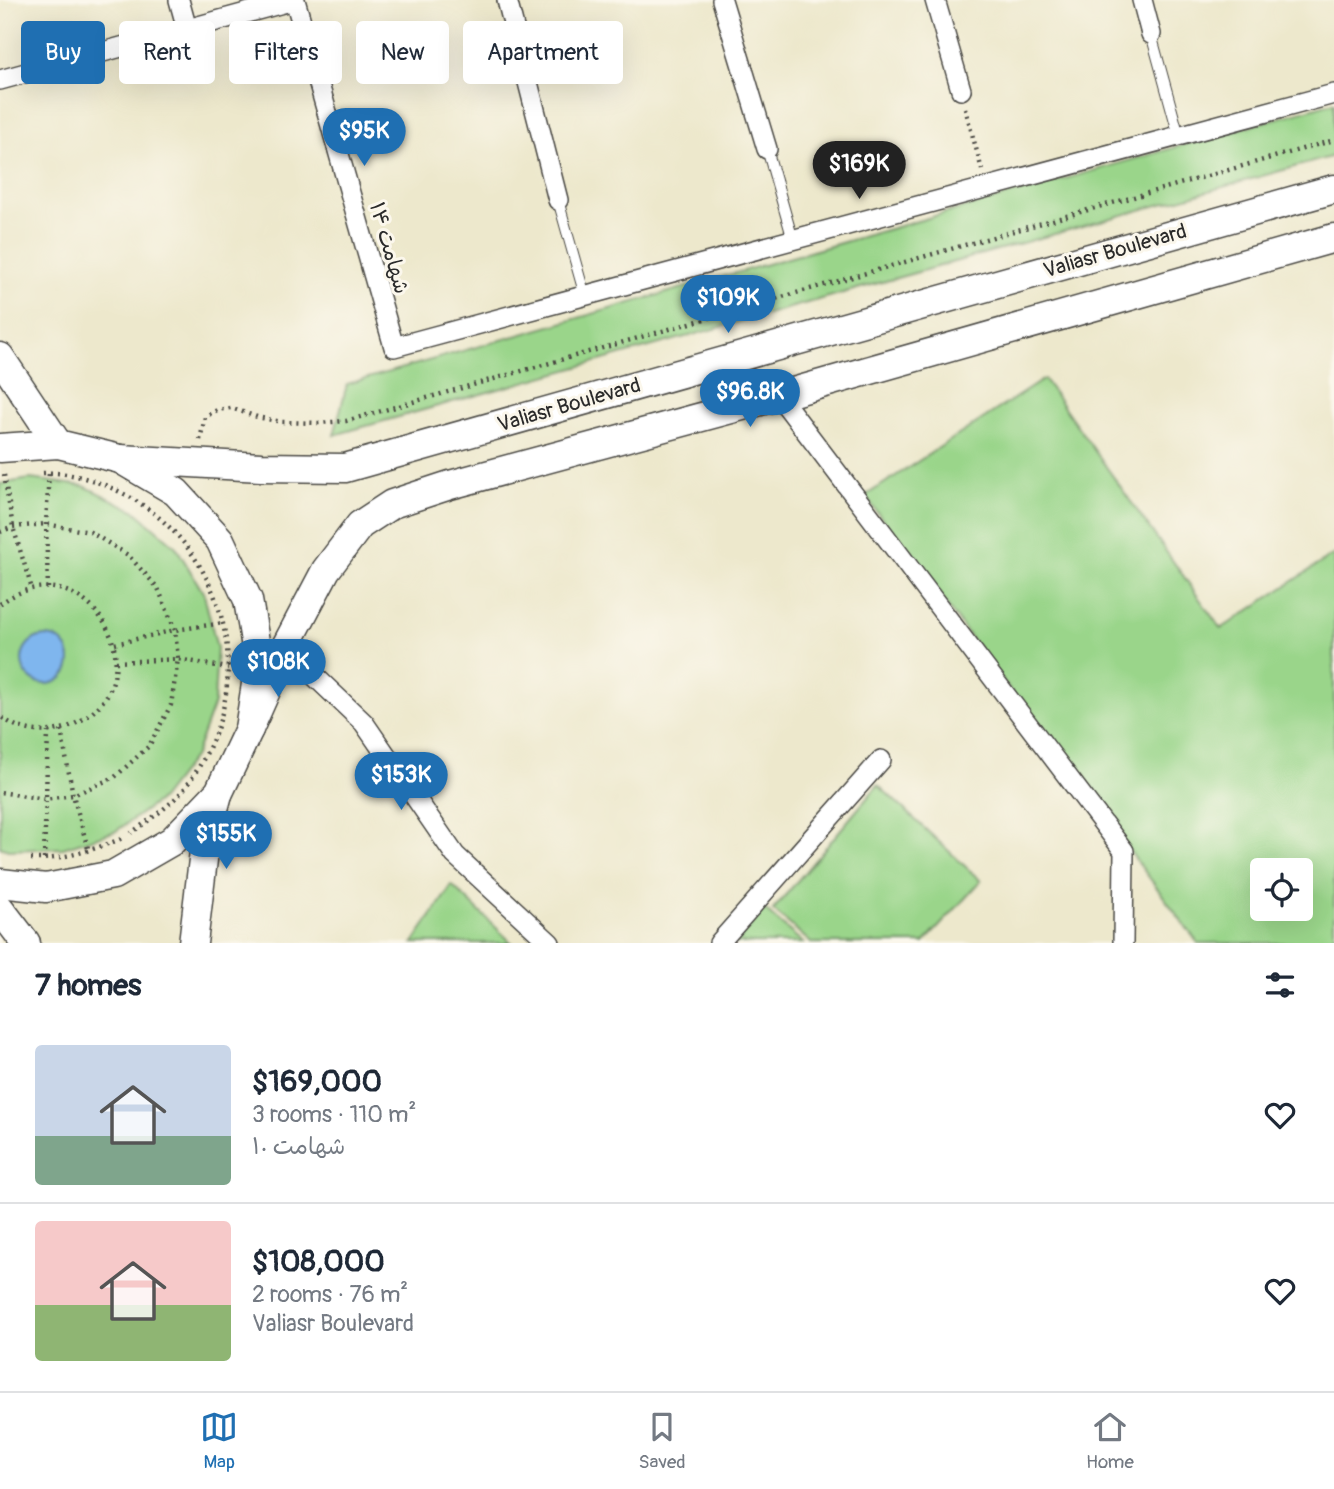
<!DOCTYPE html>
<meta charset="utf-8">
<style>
body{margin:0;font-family:Pangolin,"Playpen Sans Arabic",sans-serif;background:#f6f6f7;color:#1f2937;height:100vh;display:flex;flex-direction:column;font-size:26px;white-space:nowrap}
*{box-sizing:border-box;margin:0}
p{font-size:23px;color:#747a83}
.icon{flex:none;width:38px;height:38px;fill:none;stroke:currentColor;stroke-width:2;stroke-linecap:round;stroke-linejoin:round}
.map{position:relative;height:943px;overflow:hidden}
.details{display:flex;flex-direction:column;background:#fff;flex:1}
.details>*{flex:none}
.guide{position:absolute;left:21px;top:21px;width:700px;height:63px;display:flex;gap:14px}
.tools{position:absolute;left:1250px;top:858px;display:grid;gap:14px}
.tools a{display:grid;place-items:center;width:63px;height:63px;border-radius:7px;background:#fff;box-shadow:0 7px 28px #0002;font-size:35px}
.price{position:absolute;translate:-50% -60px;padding:0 16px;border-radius:24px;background:#1f6fb2;color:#fff;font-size:23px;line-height:46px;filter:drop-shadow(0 2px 4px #0008)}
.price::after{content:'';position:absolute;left:50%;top:42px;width:21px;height:16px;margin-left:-10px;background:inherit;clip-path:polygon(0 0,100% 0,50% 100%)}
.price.selected{background:#222;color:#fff}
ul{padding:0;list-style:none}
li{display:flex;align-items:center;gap:21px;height:175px;padding:0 35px}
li+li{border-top:2px solid #e0e1e3}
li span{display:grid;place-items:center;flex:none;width:196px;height:140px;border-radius:7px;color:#555}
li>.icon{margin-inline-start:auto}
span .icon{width:84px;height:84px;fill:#fffc;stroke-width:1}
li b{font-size:30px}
h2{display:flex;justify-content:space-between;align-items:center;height:84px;padding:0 35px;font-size:30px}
.chip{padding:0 24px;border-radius:7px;background:#fff;box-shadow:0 7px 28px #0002;font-size:24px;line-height:63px}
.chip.selected{background:#1f6fb2;color:#fff}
.tabs{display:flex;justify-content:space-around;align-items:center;height:98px;border-top:2px solid #e0e1e3;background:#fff;font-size:19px;color:#747a83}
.tabs a{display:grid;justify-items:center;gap:4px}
.tabs .selected{color:#1f6fb2}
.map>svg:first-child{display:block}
</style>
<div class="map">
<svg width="1334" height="943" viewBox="0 0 1334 943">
<rect width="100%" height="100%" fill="#fbf7ec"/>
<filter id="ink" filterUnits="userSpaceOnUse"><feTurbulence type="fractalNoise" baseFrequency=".0143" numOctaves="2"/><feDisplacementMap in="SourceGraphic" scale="14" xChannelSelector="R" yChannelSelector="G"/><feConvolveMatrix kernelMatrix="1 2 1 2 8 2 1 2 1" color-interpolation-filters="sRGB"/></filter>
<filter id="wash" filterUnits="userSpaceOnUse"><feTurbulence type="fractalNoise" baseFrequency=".00686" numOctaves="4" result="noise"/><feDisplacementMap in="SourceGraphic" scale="28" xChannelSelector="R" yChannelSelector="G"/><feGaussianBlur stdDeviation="1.57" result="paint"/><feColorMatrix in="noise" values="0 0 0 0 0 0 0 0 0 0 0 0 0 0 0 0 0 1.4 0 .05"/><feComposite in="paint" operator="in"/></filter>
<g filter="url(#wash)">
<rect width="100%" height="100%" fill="#ede8cc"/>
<g fill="#9ad58a" stroke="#62805a" stroke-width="2" fill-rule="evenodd">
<path d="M1334 102V156L334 435 347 384Z"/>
<path d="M1044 379 1221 629 1334 554V943H1198L865 496ZM1262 870H1300V908H1262Z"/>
<path d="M30 479 84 486 134 510 176 547 204 594 217 648 214 703 195 755 161 799 116 831 63 848 8 850 0 847V484Z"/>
<path d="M878 785 981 881 924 943H811L773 910Z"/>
<path d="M452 885 512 943H413Z"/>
<path d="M764 909 803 943H736Z"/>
</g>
<circle fill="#7fb6ee" stroke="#55708c" stroke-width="2" cx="46" cy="660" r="24"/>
</g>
<g filter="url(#ink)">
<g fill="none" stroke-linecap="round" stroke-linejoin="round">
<g stroke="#484743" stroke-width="12">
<g id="lane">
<path d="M1151 34 1179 136"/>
<path d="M767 149 793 240"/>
<path d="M558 200 585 296"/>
</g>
</g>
<g stroke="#484743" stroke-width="22">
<g id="street">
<path d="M179 0 187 29"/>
<path d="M295 0 394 347 1334 94"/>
<path d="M507 0 558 200"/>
<path d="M722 0 767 149"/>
<path d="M935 0 961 90"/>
<path d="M1142 0 1151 34"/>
<path d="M0 80 294 0"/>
<path d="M779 396 1124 851 1123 943"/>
<path d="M285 648 364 723 455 855 550 943"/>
<path d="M719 943 881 760"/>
</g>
</g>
<g stroke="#484743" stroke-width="31">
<g id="secondary">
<path d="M0 357 58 444"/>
<path d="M0 448 58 444 120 459 176 492 220 540 248 600 259 665 249 729 219 792 172 841 113 875 46 888 0 883"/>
<path d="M120 459 261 467 345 468 1334 189"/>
<path d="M249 729 285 648 326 570 360 525 392 504 450 485 779 396 1334 238"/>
<path d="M0 909 26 943"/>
<path d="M193 943 205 843 218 794"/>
</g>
</g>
<g stroke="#484743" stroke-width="4.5" stroke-dasharray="2 5" stroke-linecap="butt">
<path d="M965 108 982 170"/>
<path d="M200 440 205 417 217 410 231 408 257 417 282 422 319 423 346 421 1334 140"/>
<path d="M43 473C74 471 107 484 133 499 204 541 242 628 223 709 217 734 205 759 190 781 175 803 152 818 131 833"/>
<path d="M4 475 13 527 32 589"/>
<path d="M0 532 13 527 46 524 90 532 128 555 158 588 175 630 178 659 171 705 149 746 115 777 73 795 45 799 0 792"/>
<path d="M48 588 46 524 49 472"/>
<path d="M0 604C87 539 170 683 70 726 47 736 20 732 0 716"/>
<path d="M115 644 175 630 224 623"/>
<path d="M116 662 178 659 228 668"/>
<path d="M61 730 73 795 89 852"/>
<path d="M31 859C63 860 93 850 123 838"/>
<path d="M44 859 48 732"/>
</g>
<use href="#lane" stroke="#fff" stroke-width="10"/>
<use href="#street" stroke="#fff" stroke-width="19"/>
<use href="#secondary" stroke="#fff" stroke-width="28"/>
</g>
</g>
<g text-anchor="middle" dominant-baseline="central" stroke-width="6" stroke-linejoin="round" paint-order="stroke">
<g font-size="21" fill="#2b2b2b" stroke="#fbf7ec">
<text transform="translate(389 248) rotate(74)">شهامت ۱۴</text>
<text transform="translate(1115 251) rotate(-16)">Valiasr Boulevard</text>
<text transform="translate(569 405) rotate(-16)">Valiasr Boulevard</text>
</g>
</g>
</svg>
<div class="tools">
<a><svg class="icon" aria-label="locate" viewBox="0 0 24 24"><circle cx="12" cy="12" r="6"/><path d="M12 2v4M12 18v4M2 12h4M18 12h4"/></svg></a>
</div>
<b class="price" style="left:364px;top:168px">$95K</b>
<b class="price selected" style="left:859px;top:201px">$169K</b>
<b class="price" style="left:728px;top:335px">$109K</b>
<b class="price" style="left:750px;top:429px">$96.8K</b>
<b class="price" style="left:278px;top:699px">$108K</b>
<b class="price" style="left:401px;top:812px">$153K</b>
<b class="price" style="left:226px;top:871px">$155K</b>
<div class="guide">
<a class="chip selected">Buy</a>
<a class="chip">Rent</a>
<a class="chip">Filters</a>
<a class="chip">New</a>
<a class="chip">Apartment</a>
</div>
</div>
<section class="details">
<h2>7 homes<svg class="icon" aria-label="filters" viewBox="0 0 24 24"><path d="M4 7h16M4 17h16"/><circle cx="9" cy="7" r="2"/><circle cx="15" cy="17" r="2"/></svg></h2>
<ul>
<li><span style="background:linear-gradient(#c9d6e8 65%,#7fa58c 0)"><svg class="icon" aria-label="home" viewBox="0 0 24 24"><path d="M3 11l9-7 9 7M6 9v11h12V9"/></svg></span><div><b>$169,000</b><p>3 rooms · 110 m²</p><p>شهامت ۱۰</p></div><svg class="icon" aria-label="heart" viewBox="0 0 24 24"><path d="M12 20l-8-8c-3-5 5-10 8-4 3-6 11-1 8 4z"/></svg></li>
<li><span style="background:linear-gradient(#f6c9c9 60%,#8fb573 0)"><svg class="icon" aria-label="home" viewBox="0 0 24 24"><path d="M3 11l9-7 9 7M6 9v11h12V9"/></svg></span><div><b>$108,000</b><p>2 rooms · 76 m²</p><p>Valiasr Boulevard</p></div><svg class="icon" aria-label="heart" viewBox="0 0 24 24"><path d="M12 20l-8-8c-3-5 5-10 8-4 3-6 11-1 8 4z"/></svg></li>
</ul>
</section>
<nav class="tabs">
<a class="selected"><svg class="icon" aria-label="map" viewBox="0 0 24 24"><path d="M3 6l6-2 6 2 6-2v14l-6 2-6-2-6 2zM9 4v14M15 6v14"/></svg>Map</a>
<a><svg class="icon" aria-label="saved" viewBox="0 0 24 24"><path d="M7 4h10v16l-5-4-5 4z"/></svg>Saved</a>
<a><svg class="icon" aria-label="home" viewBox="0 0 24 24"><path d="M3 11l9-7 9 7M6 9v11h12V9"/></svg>Home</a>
</nav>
